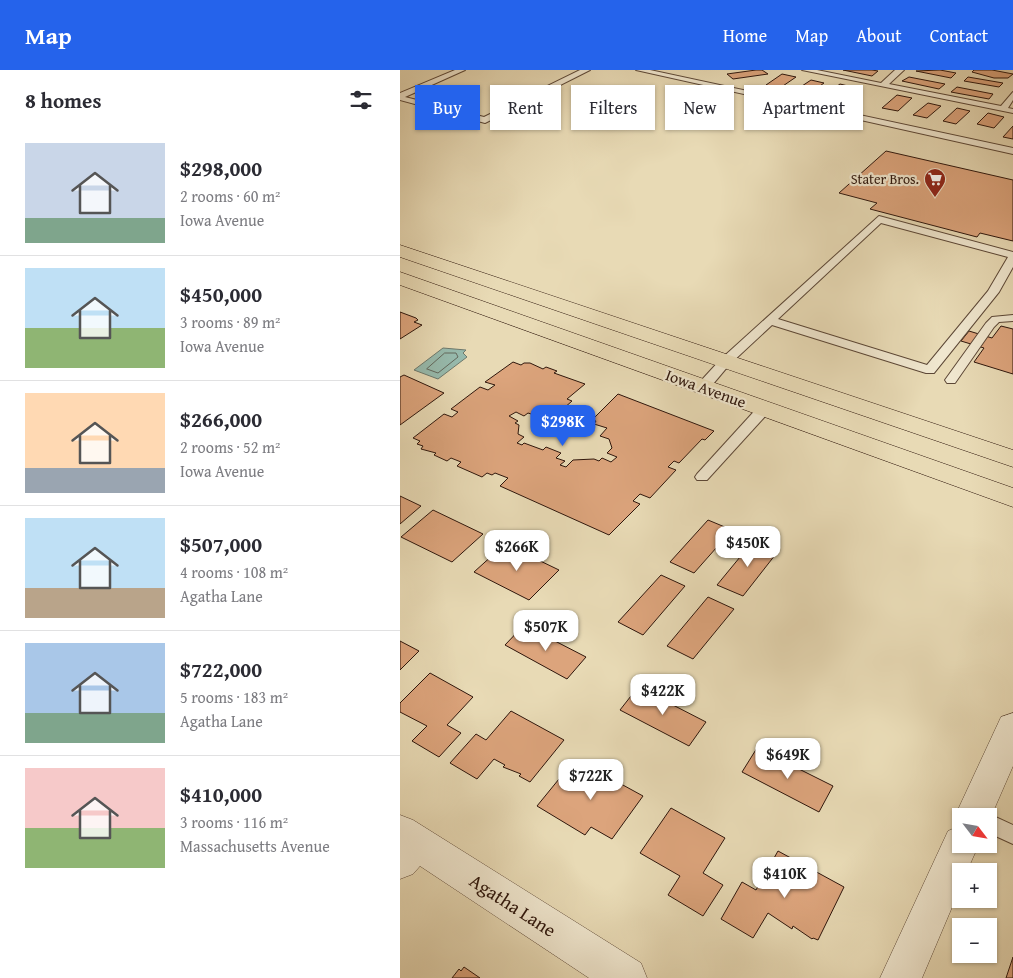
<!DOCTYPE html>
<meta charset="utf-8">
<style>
body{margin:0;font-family:"Gentium Book Plus",serif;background:#f7f7f7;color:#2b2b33;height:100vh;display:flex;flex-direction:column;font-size:19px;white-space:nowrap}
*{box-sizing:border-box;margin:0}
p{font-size:16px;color:#7c7c81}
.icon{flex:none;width:28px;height:28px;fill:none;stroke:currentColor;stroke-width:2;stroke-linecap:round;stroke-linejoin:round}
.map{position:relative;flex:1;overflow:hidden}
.drawer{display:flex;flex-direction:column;background:#fff;width:400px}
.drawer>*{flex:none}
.top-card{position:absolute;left:15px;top:15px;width:475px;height:45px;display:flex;gap:10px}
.needle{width:32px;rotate:121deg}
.controls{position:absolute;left:552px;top:738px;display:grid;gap:10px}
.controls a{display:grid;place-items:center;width:45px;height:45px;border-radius:0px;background:#fff;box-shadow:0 1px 4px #0004;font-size:25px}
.price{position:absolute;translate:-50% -42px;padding:0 11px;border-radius:10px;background:#fff;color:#222;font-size:16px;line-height:32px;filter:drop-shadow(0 1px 2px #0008)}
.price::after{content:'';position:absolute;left:50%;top:30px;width:15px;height:11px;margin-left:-8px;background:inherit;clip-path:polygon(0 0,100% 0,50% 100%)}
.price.current{background:#2563eb;color:#fff}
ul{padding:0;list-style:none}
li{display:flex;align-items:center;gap:15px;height:125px;padding:0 25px}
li+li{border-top:1px solid #e1e1e2}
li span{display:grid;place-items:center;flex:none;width:140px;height:100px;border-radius:0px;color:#555}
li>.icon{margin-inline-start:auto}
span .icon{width:60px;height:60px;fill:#fffc;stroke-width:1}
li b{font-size:21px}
h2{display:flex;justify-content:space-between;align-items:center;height:60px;padding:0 25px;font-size:21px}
.chip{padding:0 18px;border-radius:0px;background:#fff;box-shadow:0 1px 4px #0004;font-size:18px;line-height:45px}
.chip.current{background:#2563eb;color:#fff}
header{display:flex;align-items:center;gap:30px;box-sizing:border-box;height:70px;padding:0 25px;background:#2563eb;color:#fff}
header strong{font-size:24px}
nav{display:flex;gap:28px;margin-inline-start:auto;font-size:18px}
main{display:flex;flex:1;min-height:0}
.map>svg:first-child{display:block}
</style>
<header>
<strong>Map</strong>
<nav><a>Home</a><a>Map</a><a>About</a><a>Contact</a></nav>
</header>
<main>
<section class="drawer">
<h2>8 homes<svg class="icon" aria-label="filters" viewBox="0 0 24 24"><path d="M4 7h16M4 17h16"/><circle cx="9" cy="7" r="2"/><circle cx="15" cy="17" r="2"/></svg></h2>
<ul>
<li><span style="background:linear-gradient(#c9d6e8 75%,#7fa58c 0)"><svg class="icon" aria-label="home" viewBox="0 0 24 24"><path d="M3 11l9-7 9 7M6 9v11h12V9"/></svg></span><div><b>$298,000</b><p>2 rooms · 60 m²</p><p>Iowa Avenue</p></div></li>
<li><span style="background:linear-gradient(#bfe0f5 60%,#8fb573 0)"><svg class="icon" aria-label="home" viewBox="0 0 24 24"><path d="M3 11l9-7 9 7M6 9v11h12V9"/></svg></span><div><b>$450,000</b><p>3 rooms · 89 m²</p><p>Iowa Avenue</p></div></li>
<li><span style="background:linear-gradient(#ffd9b3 75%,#9aa5b1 0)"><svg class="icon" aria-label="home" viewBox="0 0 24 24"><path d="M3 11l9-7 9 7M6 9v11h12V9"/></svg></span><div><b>$266,000</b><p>2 rooms · 52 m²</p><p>Iowa Avenue</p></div></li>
<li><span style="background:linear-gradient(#bfe0f5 70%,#b9a48a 0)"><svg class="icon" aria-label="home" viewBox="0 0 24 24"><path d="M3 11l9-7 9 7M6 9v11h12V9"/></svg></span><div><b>$507,000</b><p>4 rooms · 108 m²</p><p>Agatha Lane</p></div></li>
<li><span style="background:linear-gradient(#a9c7e8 70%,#7fa58c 0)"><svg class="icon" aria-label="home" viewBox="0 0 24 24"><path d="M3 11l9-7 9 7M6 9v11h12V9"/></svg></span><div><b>$722,000</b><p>5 rooms · 183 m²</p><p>Agatha Lane</p></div></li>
<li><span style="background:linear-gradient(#f6c9c9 60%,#8fb573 0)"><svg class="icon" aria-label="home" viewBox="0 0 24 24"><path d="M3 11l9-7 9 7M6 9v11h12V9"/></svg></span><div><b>$410,000</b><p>3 rooms · 116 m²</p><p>Massachusetts Avenue</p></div></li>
</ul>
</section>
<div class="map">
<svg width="613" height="908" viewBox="0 0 613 908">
<rect width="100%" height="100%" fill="#e8dab5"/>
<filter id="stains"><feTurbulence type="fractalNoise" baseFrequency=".004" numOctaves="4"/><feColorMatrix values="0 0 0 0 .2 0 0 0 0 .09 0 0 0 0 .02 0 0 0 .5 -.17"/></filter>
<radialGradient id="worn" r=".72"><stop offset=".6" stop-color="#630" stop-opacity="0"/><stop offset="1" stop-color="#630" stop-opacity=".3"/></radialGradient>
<path fill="#97bbae" stroke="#6d796d" d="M43 278 66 280 63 283 67 287 38 309 14 300Z"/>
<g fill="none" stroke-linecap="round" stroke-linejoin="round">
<path stroke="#62685d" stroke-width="1" d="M45 283H56L58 287 38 303 27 299Z"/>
</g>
<g fill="#dca47c" stroke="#2e160c">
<path d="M356 0H362L368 4 333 9 327 4Z"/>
<path d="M443 0H472L478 1 472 6Z"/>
<path d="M540 0 556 3 551 8 516 1Z"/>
<path d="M574 0H592L613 4 608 8H594L572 2Z"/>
<path d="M382 4 396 7 380 18 366 15Z"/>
<path d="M509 7 545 14 539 19 502 11Z"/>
<path d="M568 7 603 13 599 17 564 11Z"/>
<path d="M411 10 424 13 410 23 396 20Z"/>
<path d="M440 14 452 17 437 28 425 25Z"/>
<path d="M557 17 593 24 589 29 551 22Z"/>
<path d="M497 25 512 28 498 41 482 38Z"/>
<path d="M528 33 541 36 527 48 513 45Z"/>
<path d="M557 38 570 41 556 54 543 51Z"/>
<path d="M588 43 604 47 594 58 577 54Z"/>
<path d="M613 56V69L603 67Z"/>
<path d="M486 81 613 110V171L580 163 577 167 470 139 477 133 439 123Z"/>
<path d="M0 242 16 248 18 250 14 252 22 255 0 269Z"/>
<path d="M601 256 613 259V304L574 292 584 278 561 271 569 261 592 268Z"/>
<path d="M113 292 121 295 124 293H130L143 299 146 297 157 301 154 303 185 314 167 329 172 331 163 339 159 338 152 344 147 341 131 344 128 343 124 346 116 342 109 346 118 351 115 353 119 355 118 364 124 367 117 373 122 375 124 373 143 380 146 377 161 383 156 388 165 391 160 395 166 397 173 390 194 389 199 391 202 388 211 392 217 387 207 383 212 378 209 369 200 366 207 358 194 354 196 351 192 350 218 324 314 361 305 370 302 369 279 393 274 391 268 397 276 400 250 428 240 424 233 431 240 434 209 465 100 416 108 408 95 403 92 405 87 403 82 407 57 396 61 392 51 388 47 391 34 385 36 383 21 379 23 376 17 374 20 371 13 368 44 344 52 347 58 342 51 339 80 317 88 320 95 315 85 312Z"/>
<path d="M4 305 44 323 0 355V307Z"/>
<path d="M0 426 21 436 0 454Z"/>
<path d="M33 440 83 464 52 492 1 467Z"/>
<path d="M308 450 332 460 294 503 270 492Z"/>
<path d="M354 470 379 480 343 526 317 515Z"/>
<path d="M105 474 159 500 129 530 74 502Z"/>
<path d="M261 505 285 516 243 565 218 552Z"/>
<path d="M308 527 334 539 293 589 267 576Z"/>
<path d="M124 555 186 587 167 609 105 575Z"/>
<path d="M0 571 19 581 0 600Z"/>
<path d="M30 603 73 627 47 655 61 663 39 687 12 671 27 656 0 642V633Z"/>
<path d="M238 617 306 652 289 676 220 640Z"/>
<path d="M111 641 164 670 130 712 119 706 121 704 103 697 105 695 94 689 77 709 50 693 76 664 86 670Z"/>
<path d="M357 678 433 716 419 742 342 702Z"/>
<path d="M179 691 243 726 212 769 191 757 185 765 137 736 159 709 163 712Z"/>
<path d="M271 738 325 768 303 803 323 815 303 846 268 825 280 806 240 783Z"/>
<path d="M378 781 444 817 418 870 413 868 412 869 393 856 392 859 368 843 353 868 321 849 342 812 356 820Z"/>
<path d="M613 887V908H606Z"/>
<path d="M64 897 80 908H52L59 899 61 901Z"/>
</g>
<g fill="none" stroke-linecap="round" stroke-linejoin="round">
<g stroke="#5c4736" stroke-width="2">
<g id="lane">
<path d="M55 0H65L5 27 84 47 180 0H190L85 53 0 30V23Z"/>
<path d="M236 0H250L613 78V84Z"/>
<path d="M402 0H417L481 13 495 0H504L489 14 601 36 613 22V30L608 38 613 39V43Z"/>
<path d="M479 146 613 182V197L599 222 534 303H526L372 255 329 295 308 320H298L297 317 298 314 321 289ZM481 153 608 187 588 221 527 295 378 249Z"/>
<path d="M613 245V251L599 252 594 257 555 313H547L545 310 586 253 592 247Z"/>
<path d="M364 335 371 339 369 342 307 410H297L295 407 297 404 359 336Z"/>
<path d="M589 744 613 755V774L589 763V746H583Z"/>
</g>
</g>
<g stroke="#5c4736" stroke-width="1">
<g id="street">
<path d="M613 643V696L589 751V746H561V774H579L567 801H561V816L522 908H480L548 761 559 756 555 746 601 647Z"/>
<path d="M0 745 13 750 241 893 247 908H189L20 796 13 804 0 809Z"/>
</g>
</g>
<g stroke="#2e160c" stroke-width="1">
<g id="primary">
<path d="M0 175 613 380V397L0 187Z"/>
<path d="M0 202 613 418V437L0 215Z"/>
</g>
</g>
<use href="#lane" fill="#f0e7cf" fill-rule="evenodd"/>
<use href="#street" fill="#f0e7cf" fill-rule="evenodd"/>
<use href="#primary" fill="#e8dab5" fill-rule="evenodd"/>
</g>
<defs>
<g id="supermarket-pin" transform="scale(1.125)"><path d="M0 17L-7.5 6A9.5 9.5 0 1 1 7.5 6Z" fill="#8f2418" stroke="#f0e7cf"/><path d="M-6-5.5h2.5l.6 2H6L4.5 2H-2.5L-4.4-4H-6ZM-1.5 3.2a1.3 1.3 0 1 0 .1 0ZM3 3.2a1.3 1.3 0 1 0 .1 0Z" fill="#fff"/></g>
</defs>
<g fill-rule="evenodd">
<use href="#supermarket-pin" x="535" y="109"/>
</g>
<g text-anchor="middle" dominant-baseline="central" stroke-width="4.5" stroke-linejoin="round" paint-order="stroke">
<g font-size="14" fill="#2e160c" stroke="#f0e7cf" text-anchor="end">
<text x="519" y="109">Stater Bros.</text>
</g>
<g font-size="16" fill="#2e160c" stroke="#f0e7cf">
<text transform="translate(306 318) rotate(20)">Iowa Avenue</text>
</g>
<g font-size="19" fill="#2e160c" stroke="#f0e7cf">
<text transform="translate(113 835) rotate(33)">Agatha Lane</text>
</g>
</g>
<rect width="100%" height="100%" filter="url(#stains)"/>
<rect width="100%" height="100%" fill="url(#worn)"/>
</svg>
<div class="controls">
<a><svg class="needle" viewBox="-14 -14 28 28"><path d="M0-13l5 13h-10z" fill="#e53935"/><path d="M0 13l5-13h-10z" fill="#7c7c81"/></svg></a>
<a>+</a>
<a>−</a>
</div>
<b class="price current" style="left:163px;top:377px">$298K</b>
<b class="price" style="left:348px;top:498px">$450K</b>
<b class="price" style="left:117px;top:502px">$266K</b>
<b class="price" style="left:146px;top:582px">$507K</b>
<b class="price" style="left:263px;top:646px">$422K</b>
<b class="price" style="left:388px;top:710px">$649K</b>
<b class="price" style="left:191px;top:731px">$722K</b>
<b class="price" style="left:385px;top:829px">$410K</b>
<div class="top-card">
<a class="chip current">Buy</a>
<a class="chip">Rent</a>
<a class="chip">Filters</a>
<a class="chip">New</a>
<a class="chip">Apartment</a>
</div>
</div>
</main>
